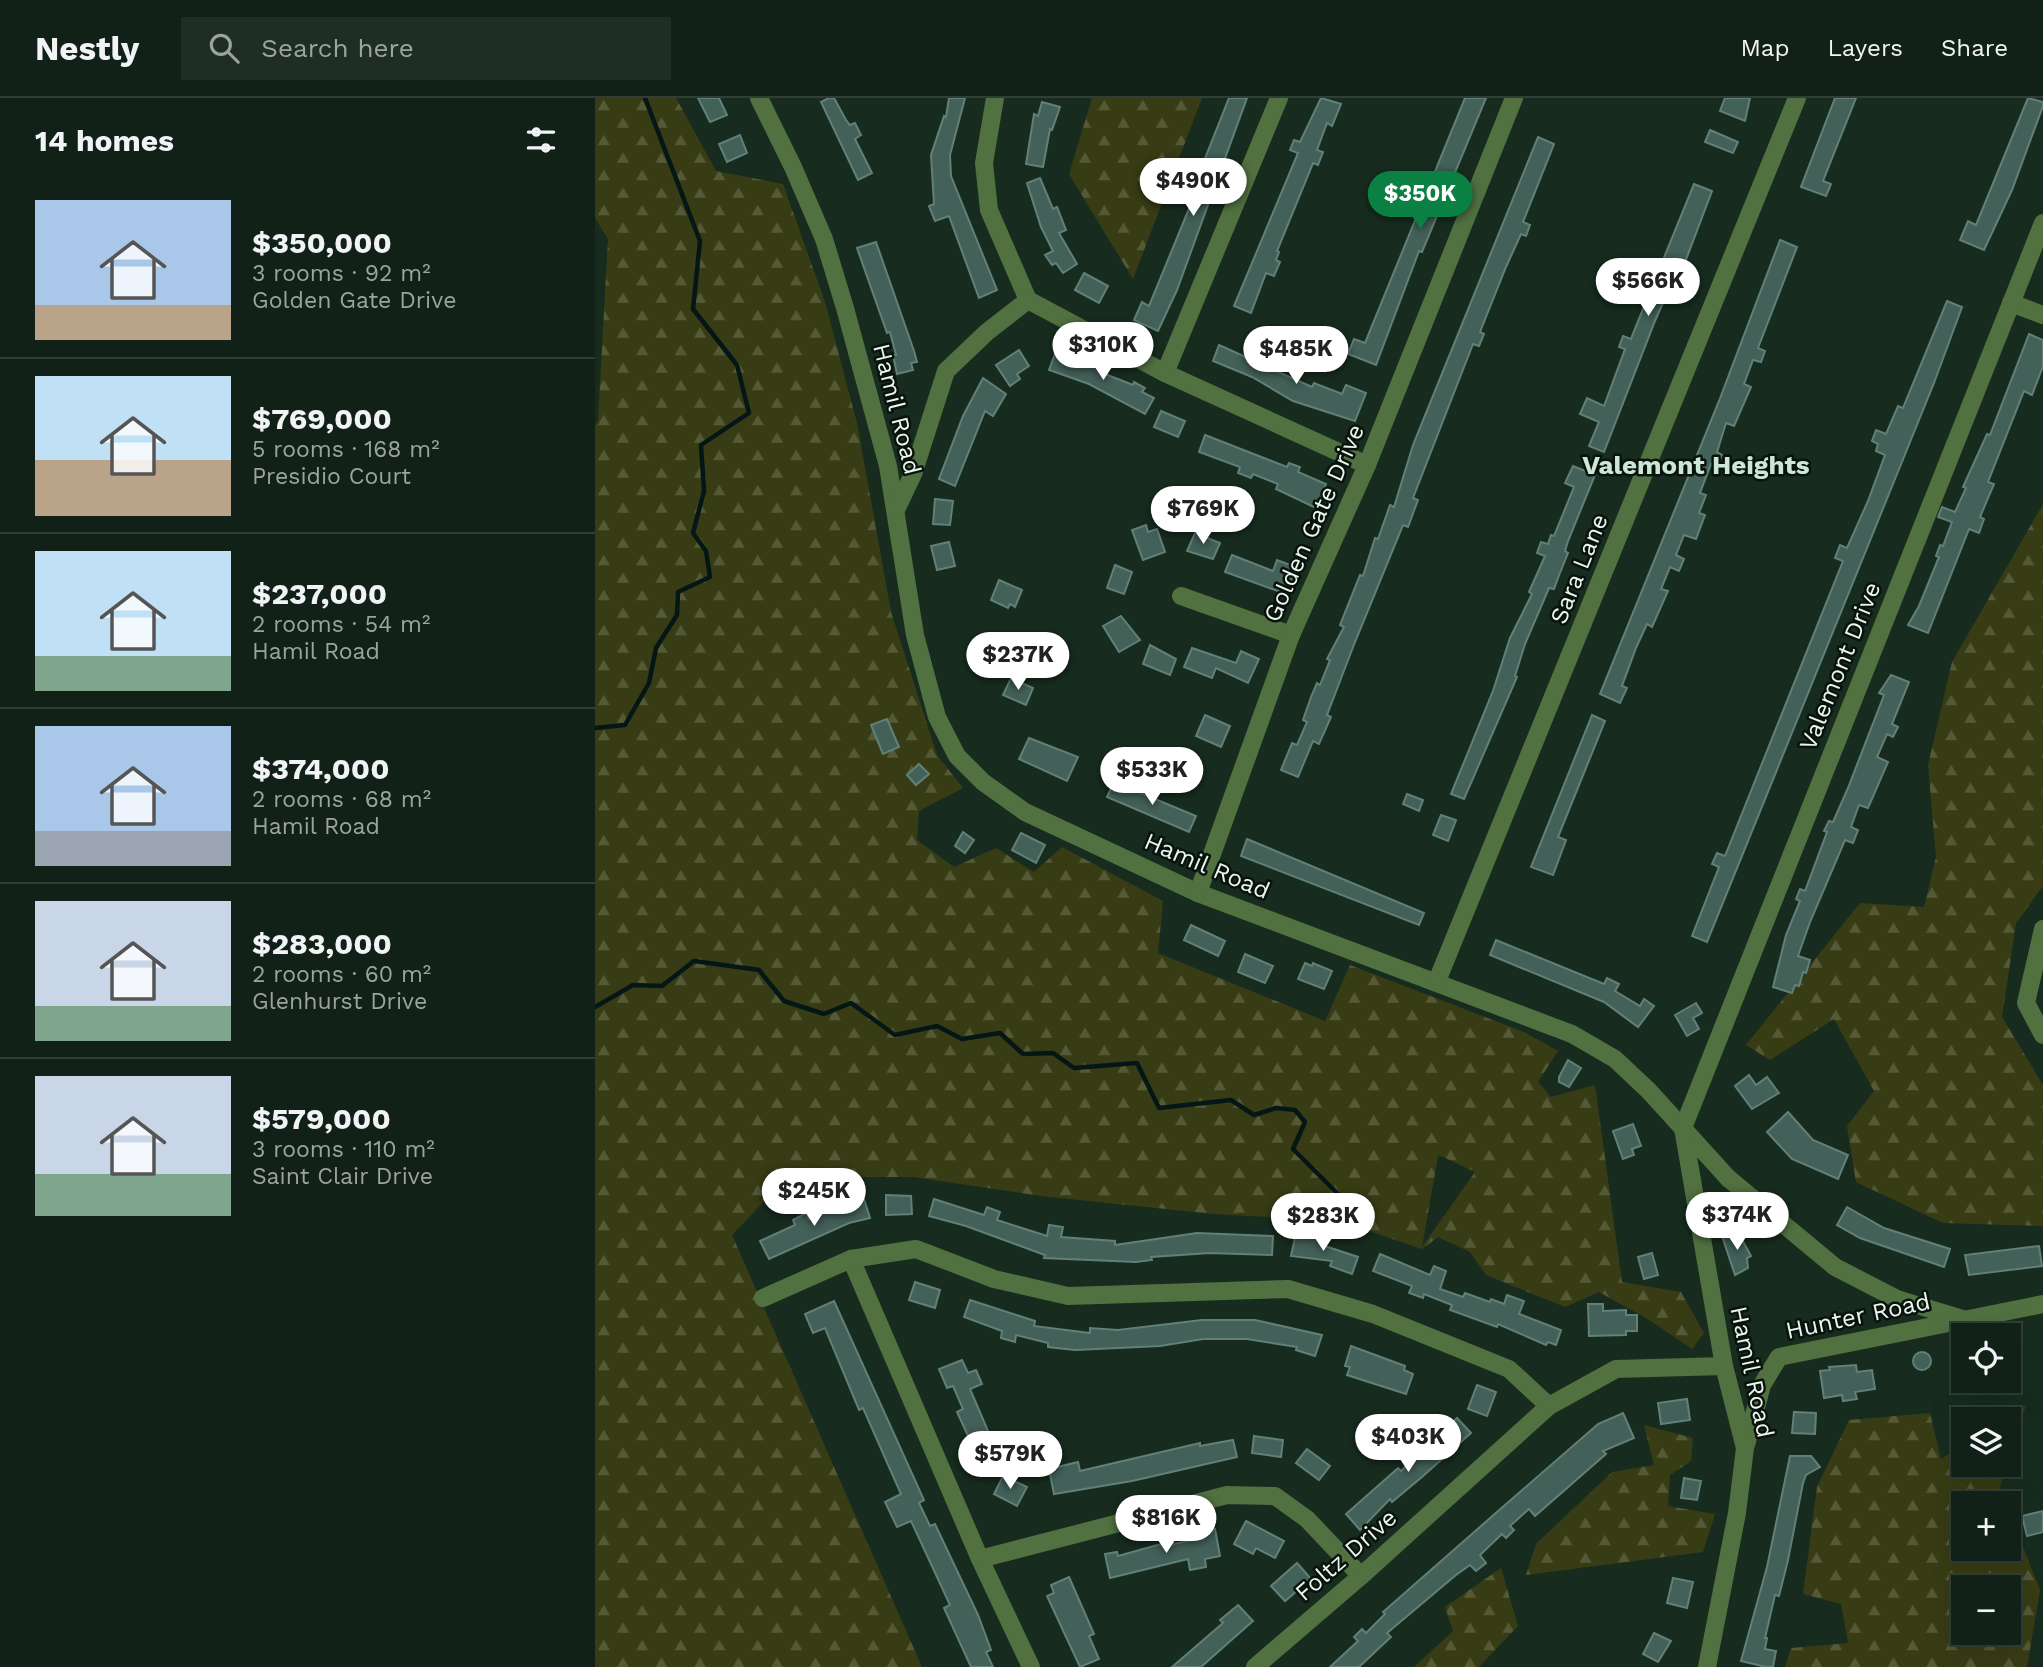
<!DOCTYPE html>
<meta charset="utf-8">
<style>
body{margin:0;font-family:"Work Sans",sans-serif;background:#1e2e24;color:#f1f3f6;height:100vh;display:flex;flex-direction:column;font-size:26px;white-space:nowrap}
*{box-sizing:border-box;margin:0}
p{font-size:23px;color:#9ca3a1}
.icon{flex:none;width:38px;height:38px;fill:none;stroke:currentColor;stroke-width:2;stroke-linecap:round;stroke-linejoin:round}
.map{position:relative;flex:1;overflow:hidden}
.panel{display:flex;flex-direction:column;background:#112117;width:595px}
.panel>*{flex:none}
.controls{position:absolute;left:1356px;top:1225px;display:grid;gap:14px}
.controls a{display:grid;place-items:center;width:70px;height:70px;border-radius:0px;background:#112117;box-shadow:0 7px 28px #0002,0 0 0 2px #303e36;font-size:35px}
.price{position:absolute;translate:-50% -60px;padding:0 16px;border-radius:24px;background:#fff;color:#222;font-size:23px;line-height:46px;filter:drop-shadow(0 2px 4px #0008)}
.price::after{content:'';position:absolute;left:50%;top:42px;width:21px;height:16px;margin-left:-10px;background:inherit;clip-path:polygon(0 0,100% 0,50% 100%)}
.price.on{background:#0b8043;color:#fff}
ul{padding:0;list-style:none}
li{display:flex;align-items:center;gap:21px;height:175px;padding:0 35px}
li+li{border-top:2px solid #303e36}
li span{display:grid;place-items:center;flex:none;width:196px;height:140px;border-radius:0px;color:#555}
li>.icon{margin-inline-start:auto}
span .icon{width:84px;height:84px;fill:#fffc;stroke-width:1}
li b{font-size:30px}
h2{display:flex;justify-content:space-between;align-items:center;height:84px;padding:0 35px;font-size:30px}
header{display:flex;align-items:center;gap:42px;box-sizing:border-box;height:98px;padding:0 35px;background:#112117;border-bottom:2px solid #303e36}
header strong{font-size:33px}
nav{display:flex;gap:38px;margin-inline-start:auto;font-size:24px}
.search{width:490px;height:63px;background:#1e2e24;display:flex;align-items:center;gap:18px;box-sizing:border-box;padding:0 24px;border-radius:0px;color:#9ca3a1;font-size:26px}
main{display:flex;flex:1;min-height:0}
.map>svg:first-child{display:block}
</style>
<header>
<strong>Nestly</strong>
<div class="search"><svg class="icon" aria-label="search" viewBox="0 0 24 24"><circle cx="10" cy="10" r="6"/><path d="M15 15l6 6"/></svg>Search here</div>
<nav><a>Map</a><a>Layers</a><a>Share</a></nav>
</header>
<main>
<section class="panel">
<h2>14 homes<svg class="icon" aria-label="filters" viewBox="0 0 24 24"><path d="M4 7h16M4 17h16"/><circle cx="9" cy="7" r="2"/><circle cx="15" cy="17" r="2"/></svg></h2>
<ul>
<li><span style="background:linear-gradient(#a9c7e8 75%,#b9a48a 0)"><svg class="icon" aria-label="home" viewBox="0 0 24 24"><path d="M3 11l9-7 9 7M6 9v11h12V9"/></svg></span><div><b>$350,000</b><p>3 rooms · 92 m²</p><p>Golden Gate Drive</p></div></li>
<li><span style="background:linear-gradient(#bfe0f5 60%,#b9a48a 0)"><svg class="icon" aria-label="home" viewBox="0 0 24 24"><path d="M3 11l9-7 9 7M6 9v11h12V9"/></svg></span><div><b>$769,000</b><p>5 rooms · 168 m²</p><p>Presidio Court</p></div></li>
<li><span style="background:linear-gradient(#bfe0f5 75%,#7fa58c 0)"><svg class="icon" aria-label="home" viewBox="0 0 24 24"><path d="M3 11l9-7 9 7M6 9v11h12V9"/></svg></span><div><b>$237,000</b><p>2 rooms · 54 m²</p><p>Hamil Road</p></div></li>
<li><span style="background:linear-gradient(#a9c7e8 75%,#9aa5b1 0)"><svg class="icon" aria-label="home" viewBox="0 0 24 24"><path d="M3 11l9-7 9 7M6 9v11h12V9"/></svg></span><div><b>$374,000</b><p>2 rooms · 68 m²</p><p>Hamil Road</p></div></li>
<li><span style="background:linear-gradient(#c9d6e8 75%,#7fa58c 0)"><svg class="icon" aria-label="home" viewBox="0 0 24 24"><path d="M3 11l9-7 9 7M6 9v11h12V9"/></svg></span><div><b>$283,000</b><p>2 rooms · 60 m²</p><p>Glenhurst Drive</p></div></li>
<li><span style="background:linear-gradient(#c9d6e8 70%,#7fa58c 0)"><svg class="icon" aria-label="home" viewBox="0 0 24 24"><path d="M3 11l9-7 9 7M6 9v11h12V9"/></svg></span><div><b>$579,000</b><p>3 rooms · 110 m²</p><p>Saint Clair Drive</p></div></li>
</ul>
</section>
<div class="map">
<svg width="1448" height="1569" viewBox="0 0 1448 1569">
<defs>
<pattern id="forest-firs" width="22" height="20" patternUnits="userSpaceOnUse" patternTransform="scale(1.75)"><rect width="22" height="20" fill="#383c14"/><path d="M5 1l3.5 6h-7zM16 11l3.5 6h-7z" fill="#555936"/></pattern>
</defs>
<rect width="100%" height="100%" fill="#172c1f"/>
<g fill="url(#forest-firs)" fill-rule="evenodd">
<path d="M0 0H81L121 73 188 86 230 204 262 325 296 514 342 657 368 690 324 713 322 742 359 769 401 750 439 774 467 749 568 803 563 855 730 923 755 867 929 934 963 953 943 984 956 999 1000 987 1027 1184 1086 1194 1109 1235 1097 1251 1056 1223 1004 1194 970 1209 891 1177 875 1154 843 1139 827 1151 744 1123 619 1116 446 1098 318 1079H223L181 1091 137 1137 327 1569H0V328L3 322 13 141 0 120ZM844 1057 880 1074 827 1149 843 1058Z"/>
<path d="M497 0H607L538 181 474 76Z"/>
<path d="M1448 406V788L1421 825 1407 919 1448 987V1128L1348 1125 1261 1084 1252 1028 1279 993 1239 921 1175 962 1151 947 1265 805 1329 809 1341 759 1333 667 1357 564Z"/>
<path d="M1431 1307 1414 1360V1321H1409Z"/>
<path d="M1335 1315 1346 1361 1368 1347V1367H1412L1405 1389 1411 1405H1368V1451H1414V1413L1445 1492 1432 1569H1190L1196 1550 1253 1545 1246 1506 1208 1496 1222 1389 1254 1322ZM1368 1489H1414V1535H1368Z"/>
<path d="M1049 1327 1098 1340 1096 1363 1075 1377 1073 1408 1120 1416 1108 1454 931 1477 941 1446 1017 1374 1059 1367Z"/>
<path d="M906 1470 923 1528 884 1569H819L858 1533 850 1509Z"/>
</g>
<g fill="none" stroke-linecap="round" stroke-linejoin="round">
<g stroke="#051617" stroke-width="4.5">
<path d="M0 630 30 627 54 585 61 550 82 517 83 494 115 479 111 453 98 435 109 393 106 347 154 315 142 267 98 211 105 143 50 0"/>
<path d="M0 909 38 887 67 888 99 863 164 872 189 903 229 916 256 905 300 937 342 928 367 941 405 935 428 956 458 955 479 970 542 965 564 1010 636 1002 659 1017 681 1010 700 1012 710 1024 698 1051 746 1099"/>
</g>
</g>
<g fill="#436059" stroke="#618078" stroke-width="2">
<path d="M103 0H124L132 17 115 24Z"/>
<path d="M234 0H239L251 22 255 27 260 25 266 37 260 41 277 75 263 82 226 4Z"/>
<path d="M354 0H370L355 57 356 78 402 192 384 200 354 118 340 123 334 108 339 106 336 57 349 18 351 19Z"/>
<path d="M634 0H652L582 192 563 233 539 222 547 204 554 208 607 79 603 78Z"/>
<path d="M726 0 746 6 737 28 732 25 722 52 728 54 723 67 718 65 682 153 684 154 681 162 685 164 679 178 671 175 656 215 639 208 703 55 695 52 699 42 705 44Z"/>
<path d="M870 0H891L827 154 824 153 781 267 753 256 759 241 770 245Z"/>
<path d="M1130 0H1155L1150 23 1125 13Z"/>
<path d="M1240 0H1261L1228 83 1236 86 1231 98 1206 89Z"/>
<path d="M1433 0 1448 4V8L1417 92 1389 152 1365 142 1373 123 1381 127Z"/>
<path d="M447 4 465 9 457 32 455 31 448 69 431 66 439 16 443 18Z"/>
<path d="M1115 32 1143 44 1138 55 1110 44Z"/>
<path d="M145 37 152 55 132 64 124 46Z"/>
<path d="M943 39 959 46 928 124 935 127 931 138 926 136 911 169 885 234 889 236 884 248 878 246 818 400 823 402 813 429 808 427 760 544 732 617 736 619 724 646 718 643 703 679 686 672 697 645 702 647 712 624 708 622 716 599 722 585 725 587 735 562 732 561 749 529 745 527 765 477 768 478 780 440 783 441 795 407 799 409 818 347Z"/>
<path d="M445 80 458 111 462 109 471 132 464 135 482 166 468 175 461 165 457 167 450 157 458 153 446 129 432 85Z"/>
<path d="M1099 86 1117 93 1084 180 1079 191 1075 189 1060 223 1009 354 994 348 1004 324 985 316 992 300 1009 308 1030 251 1024 249 1028 238 1036 241 1039 233Z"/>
<path d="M1185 142 1202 149 1163 250 1170 253 1166 264 1158 262 1149 286 1156 289 1139 328 1131 325 1122 354 1127 357 1122 368 1116 366 1105 395 1111 397 1104 415 1110 417 1101 441 1089 437 1081 457 1089 461 1084 473 1075 469 1066 491 1073 493 1057 529 1052 526 1041 550 1027 588 1032 590 1025 605 1005 596 1124 303Z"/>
<path d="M281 144 319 253 322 264 316 265 318 272 302 276 298 257H301L295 234 292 235 262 150Z"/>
<path d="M489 175 513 188 504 205 480 192Z"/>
<path d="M1352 203 1367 209 1339 285 1112 844 1097 838 1124 769 1117 766 1122 755 1130 758 1248 463 1240 460 1245 447 1252 450 1273 403 1290 357 1281 353 1283 346 1277 343 1281 332 1291 336 1303 308 1308 310Z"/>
<path d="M1434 236 1448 242V268L1437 297 1429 293 1393 384 1399 386 1385 419 1389 421 1384 435 1374 431 1333 535 1313 527 1324 508 1344 459 1341 458 1345 447 1348 448 1357 424 1343 419 1347 409 1360 414 1371 390 1368 389 1392 336 1395 337Z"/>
<path d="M624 247 717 289 719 285 747 296 751 287 771 295 760 323 698 303 657 279 618 263Z"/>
<path d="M424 252 434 268 422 276 425 281 415 288 401 267Z"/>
<path d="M460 256 502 268 512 272 510 276 538 287 539 284 550 290 547 294 559 300 550 316 494 286 454 272Z"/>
<path d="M388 280 411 296 398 318 390 313 360 388 344 381 368 318Z"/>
<path d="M566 313 590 323 583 339 559 329Z"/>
<path d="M610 337 692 369 694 365 705 369 703 374 731 386 723 411 681 391 683 386 658 376 656 380 643 375 645 369 604 354Z"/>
<path d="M978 368 1000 377 973 443 970 453 973 455 963 480 959 491 954 490 930 546 920 578 922 579 869 701 856 696 898 593 915 540 937 496 934 494 950 458 942 455 946 444 953 446 956 437 959 438 979 389 970 385Z"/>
<path d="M340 401 358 403 355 427 338 426Z"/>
<path d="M551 427 553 434 562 431 570 454 548 462 537 432Z"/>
<path d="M600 435 625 445 618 461 592 453Z"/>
<path d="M354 444 360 468 342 472 336 448Z"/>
<path d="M637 457 678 473 682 462 701 469 691 496 630 474Z"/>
<path d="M520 467 537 474 529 496 512 490Z"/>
<path d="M404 482 427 492 420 509 415 506 413 510 396 502Z"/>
<path d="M526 518 545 542 524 554 508 528Z"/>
<path d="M555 547 581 561 575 577 548 566Z"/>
<path d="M597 550 641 565 646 553 664 561 653 585 621 570 617 580 589 569Z"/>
<path d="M1296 577 1314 584 1297 626 1303 629 1298 639 1292 636 1282 659 1293 664 1273 710 1264 707 1256 729 1263 732 1258 745 1250 742 1215 824 1203 858 1215 862 1211 875 1208 874 1204 888 1200 887 1197 895 1178 889 1191 837 1205 803 1201 801 1205 791 1210 793 1232 734 1229 733 1234 723 1238 724 1253 690 1289 597 1284 595Z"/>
<path d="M416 580 438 590 431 607 408 597Z"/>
<path d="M610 617 635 628 626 649 601 638Z"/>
<path d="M997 617 1010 623 963 739 971 742 958 777 936 769Z"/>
<path d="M292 621 304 649 288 656 276 627Z"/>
<path d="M434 640 483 659 472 683 424 661Z"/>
<path d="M324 666 334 676 321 687 312 677Z"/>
<path d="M519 684 601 718 594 734 512 699Z"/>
<path d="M812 696 828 702 824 713 808 706Z"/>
<path d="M846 717 861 722 853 743 838 737Z"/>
<path d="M368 734 379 742 370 755 360 748Z"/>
<path d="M426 735 450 747 441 765 417 752Z"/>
<path d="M652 741 829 815 824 827 646 758Z"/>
<path d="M596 827 630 843 623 858 589 842Z"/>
<path d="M901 842 1009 886 1012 880 1024 886 1020 893 1045 908 1049 901 1059 908 1043 929 1009 904 895 857Z"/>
<path d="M650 856 678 868 670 885 643 874Z"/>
<path d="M710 865 717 868 718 865 737 873 729 891 703 881Z"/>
<path d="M1101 905 1107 915 1098 920 1104 931 1092 938 1080 917Z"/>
<path d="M973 962 986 970 974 989 964 984V979Z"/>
<path d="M1154 977 1161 987 1172 979 1184 995 1157 1011 1140 988Z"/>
<path d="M1193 1014 1218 1042 1253 1057 1243 1081 1197 1061 1172 1034Z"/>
<path d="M1038 1026 1046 1048 1037 1051 1039 1057 1028 1061 1018 1033Z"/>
<path d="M291 1097 316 1098 317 1116 291 1117Z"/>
<path d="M269 1101 275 1120 254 1125 174 1161 165 1143 200 1127 198 1122 211 1115 214 1121Z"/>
<path d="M339 1101 389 1117 392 1109 405 1114 402 1122 452 1138 454 1127 468 1129 466 1139 520 1143V1147L602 1135 678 1138 677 1157 615 1155 556 1159 557 1162 541 1164 449 1160 450 1157 371 1128 334 1118Z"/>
<path d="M1252 1109 1289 1130 1355 1151 1349 1169 1265 1140 1242 1127Z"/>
<path d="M1138 1133 1141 1138 1144 1136 1156 1158 1152 1160 1153 1170 1140 1177 1127 1138Z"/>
<path d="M701 1135 731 1142 730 1148 763 1159 757 1176 735 1168 737 1163 696 1158Z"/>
<path d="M1444 1148 1447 1168 1374 1177 1370 1157Z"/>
<path d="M1057 1155 1063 1177 1049 1181 1043 1159Z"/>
<path d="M785 1156 835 1177 839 1168 851 1173 845 1191 868 1199 870 1195 895 1204 896 1201 909 1206 912 1197 929 1203 924 1216 966 1232 961 1247 953 1244 951 1247 903 1226 902 1229 855 1212 857 1207 829 1196 828 1200 814 1195 817 1188 778 1173Z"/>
<path d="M320 1184 345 1192 340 1210 314 1202Z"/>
<path d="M375 1202 440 1223 439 1228 495 1235V1230L523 1232 607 1222H660L727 1237 720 1258 701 1252 702 1249 652 1241H608L565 1248 480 1252 453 1249V1245L421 1237 420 1244 406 1240 407 1233 369 1219Z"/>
<path d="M239 1203 329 1402 324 1405 335 1428 340 1426 383 1517 396 1552 391 1554 398 1569H376L349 1510 355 1507 316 1423 302 1429 290 1404 306 1396 268 1310 264 1312 230 1230 218 1235 210 1216Z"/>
<path d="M993 1206H1008V1213L1031 1212V1217H1042V1233H1031V1237L994 1238Z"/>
<path d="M756 1248 810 1268 809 1272 818 1276 811 1296 752 1277 755 1269 750 1268Z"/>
<circle cx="1327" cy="1263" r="9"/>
<path d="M367 1262 373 1275 381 1272 387 1286 375 1291 405 1361V1366L389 1373 362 1314 368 1311 358 1288 352 1290 344 1271Z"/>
<path d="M1261 1267 1262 1274 1277 1272 1280 1291 1260 1294 1262 1301 1248 1303 1247 1297 1229 1300 1225 1273 1235 1272 1234 1269Z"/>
<path d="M882 1287 901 1294 892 1318 873 1311Z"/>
<path d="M1092 1301 1095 1322 1066 1326 1063 1305Z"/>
<path d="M1199 1314 1221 1315 1220 1336 1197 1335Z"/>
<path d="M1028 1315 1039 1340 1008 1353 1011 1356 940 1418 934 1411 915 1428 919 1432 911 1440 907 1436 885 1457 891 1465 881 1473 875 1467 861 1477 792 1535 796 1539 764 1569H735L763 1543 759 1539 767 1531 771 1535 790 1516 788 1514 902 1414 1003 1326Z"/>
<path d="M862 1320 876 1335 827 1379 797 1404 795 1401 765 1432 751 1416 803 1370 806 1373Z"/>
<path d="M659 1338 688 1342 686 1359 657 1355Z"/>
<path d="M638 1342 642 1359 537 1383 459 1396 454 1371 483 1364 485 1373 605 1345V1348Z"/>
<path d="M712 1351 735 1368 724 1382 701 1365Z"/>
<path d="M1195 1358H1216L1225 1369 1211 1377 1208 1385 1193 1462 1184 1498 1180 1497 1170 1540H1172L1170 1551 1181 1553 1178 1569H1171L1146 1563 1172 1469Z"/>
<path d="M408 1378 432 1389 422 1408 399 1396Z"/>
<path d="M1089 1380 1106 1383 1102 1402 1086 1400Z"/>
<path d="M1448 1413V1434L1432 1438 1427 1418Z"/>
<path d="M651 1423 689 1443 680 1460 661 1450 658 1456 639 1446Z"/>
<path d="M620 1431 625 1458 610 1461 611 1469 595 1472 593 1461 515 1480 510 1456 522 1454 523 1458 577 1443 578 1446 604 1441 602 1434Z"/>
<path d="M702 1465 716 1481 690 1503 676 1488Z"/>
<path d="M474 1479 499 1536 494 1538 504 1561 485 1569 452 1498 459 1495 456 1487Z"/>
<path d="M1078 1480 1098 1484 1092 1510 1072 1505Z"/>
<path d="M643 1507 658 1523 606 1569H577L628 1525 625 1522Z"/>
<path d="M1059 1535 1076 1543 1063 1564 1048 1556Z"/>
</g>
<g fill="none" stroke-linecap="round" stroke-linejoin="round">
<g stroke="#517141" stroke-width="18">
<path d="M164 0 198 69 229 141 250 210 293 368 320 537 342 619 362 658 388 684 430 714 603 795 977 936 1020 961 1054 993 1133 1080 1240 1169 1302 1201 1368 1221"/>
<path d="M400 0 389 65 394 112 433 202 570 275 772 367"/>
<path d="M1416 205 1448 217"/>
<path d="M570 275 684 0"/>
<path d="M301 412 318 376 351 273 392 234 433 202"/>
<path d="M586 498 696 537"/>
<path d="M603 795 696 537 772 367 919 0"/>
<path d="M1448 831 1431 905 1448 937"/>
<path d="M842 883 1202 0"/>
<path d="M256 1161 385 1461 436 1569"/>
<path d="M168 1200 256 1161 321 1151 399 1181 473 1198 693 1191 778 1216 914 1271 954 1308"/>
<path d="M1151 1347 1167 1287 1184 1259 1448 1206"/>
<path d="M385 1461 632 1397 680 1398 712 1421 766 1478"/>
<path d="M660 1569 766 1478 954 1308 1021 1271 1129 1268"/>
<path d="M1112 1569 1142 1415 1150 1350 1129 1268 1088 1030 1448 125"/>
</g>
</g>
<g text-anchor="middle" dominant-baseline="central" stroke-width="5" stroke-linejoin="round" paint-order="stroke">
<g font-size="24" fill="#eaf7ee" stroke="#09120c">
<text transform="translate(302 311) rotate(76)">Hamil Road</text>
<text transform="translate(719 425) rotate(-66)">Golden Gate Drive</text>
<text transform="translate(984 471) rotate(-68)">Sara Lane</text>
<text transform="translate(1245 568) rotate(-68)">Valemont Drive</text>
<text transform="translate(612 768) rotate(23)">Hamil Road</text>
<text transform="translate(1263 1218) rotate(-12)">Hunter Road</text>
<text transform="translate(1157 1274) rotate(78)">Hamil Road</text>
<text transform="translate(751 1457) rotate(-41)">Foltz Drive</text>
</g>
<g font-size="26" font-weight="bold" fill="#cce7d5" stroke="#09120c">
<text x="1101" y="367">Valemont Heights</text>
</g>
</g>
</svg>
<div class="controls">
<a><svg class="icon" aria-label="locate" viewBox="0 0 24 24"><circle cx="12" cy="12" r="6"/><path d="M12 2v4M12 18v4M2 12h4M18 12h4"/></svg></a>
<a><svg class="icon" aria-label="layers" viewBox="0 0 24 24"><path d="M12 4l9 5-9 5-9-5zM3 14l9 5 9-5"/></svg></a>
<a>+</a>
<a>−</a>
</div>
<b class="price" style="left:598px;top:120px">$490K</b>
<b class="price on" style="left:825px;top:133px">$350K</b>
<b class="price" style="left:1053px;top:220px">$566K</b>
<b class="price" style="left:508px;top:284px">$310K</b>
<b class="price" style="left:701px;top:288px">$485K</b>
<b class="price" style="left:608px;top:448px">$769K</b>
<b class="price" style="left:423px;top:594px">$237K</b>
<b class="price" style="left:557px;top:709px">$533K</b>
<b class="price" style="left:219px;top:1130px">$245K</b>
<b class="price" style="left:1142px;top:1154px">$374K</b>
<b class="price" style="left:728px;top:1155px">$283K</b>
<b class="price" style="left:813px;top:1376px">$403K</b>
<b class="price" style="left:415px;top:1393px">$579K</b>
<b class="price" style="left:571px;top:1457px">$816K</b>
</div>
</main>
